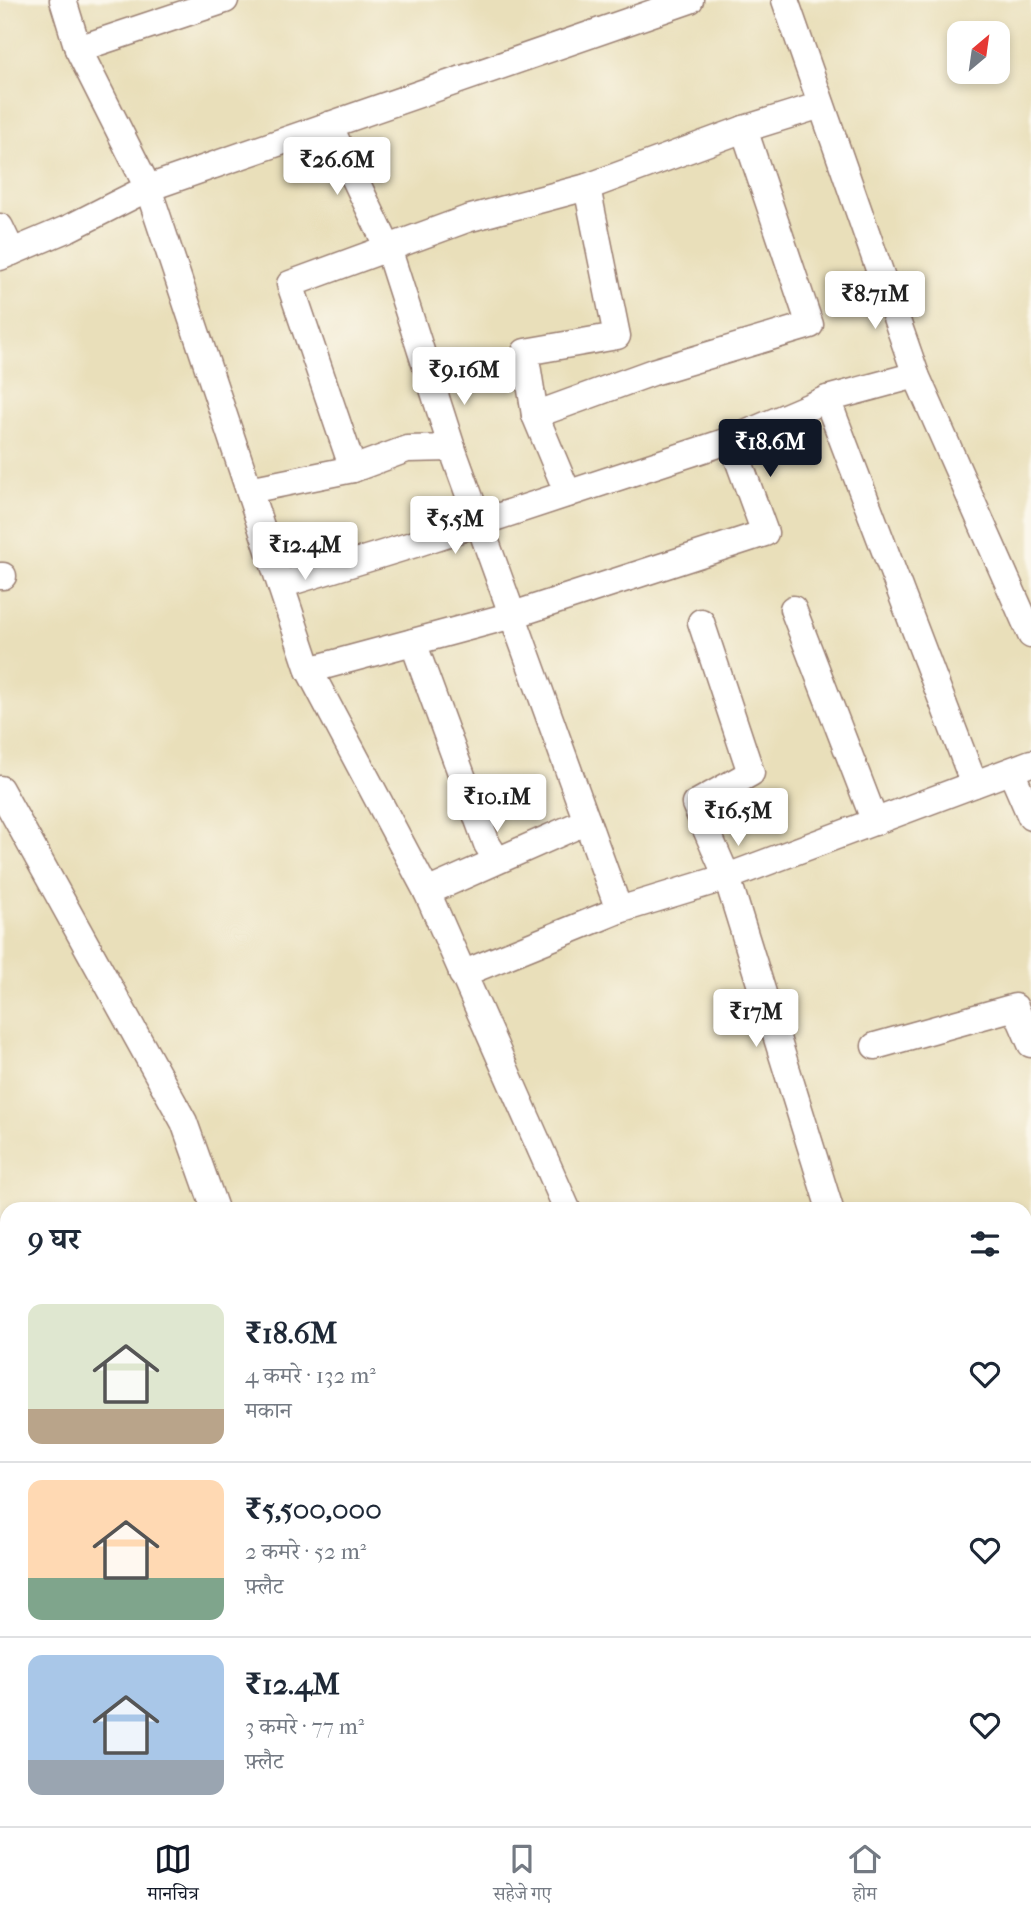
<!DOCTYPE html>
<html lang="hi">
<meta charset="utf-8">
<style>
body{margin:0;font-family:"IM FELL French Canon","Noto Serif Devanagari",serif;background:#f2f2f3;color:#1f2937;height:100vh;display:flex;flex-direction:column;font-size:26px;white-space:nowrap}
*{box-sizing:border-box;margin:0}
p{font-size:23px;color:#747a83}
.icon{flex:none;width:38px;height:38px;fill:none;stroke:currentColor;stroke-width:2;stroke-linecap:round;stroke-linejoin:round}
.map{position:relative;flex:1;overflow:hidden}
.drawer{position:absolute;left:0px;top:1202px;width:1032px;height:625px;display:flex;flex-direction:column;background:#fff;border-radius:21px 21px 0 0;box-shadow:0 4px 10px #0003}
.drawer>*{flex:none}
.needle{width:46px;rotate:29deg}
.controls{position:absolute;left:947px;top:21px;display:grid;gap:14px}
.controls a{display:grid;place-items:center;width:63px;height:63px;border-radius:14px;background:#fff;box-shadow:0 4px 10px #0003;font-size:35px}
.price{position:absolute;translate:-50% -60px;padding:0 16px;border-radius:7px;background:#fff;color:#222;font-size:23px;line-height:46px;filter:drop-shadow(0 2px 4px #0008)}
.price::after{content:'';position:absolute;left:50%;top:42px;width:21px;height:16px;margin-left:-10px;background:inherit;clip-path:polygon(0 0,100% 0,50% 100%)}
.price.on{background:#111827;color:#fff}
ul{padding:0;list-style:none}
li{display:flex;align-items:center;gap:21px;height:175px;padding:0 28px}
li+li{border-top:2px solid #e0e1e3}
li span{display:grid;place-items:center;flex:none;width:196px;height:140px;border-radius:14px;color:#555}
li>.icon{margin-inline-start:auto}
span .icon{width:84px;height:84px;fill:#fffc;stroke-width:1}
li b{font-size:30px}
h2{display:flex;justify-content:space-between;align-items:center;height:84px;padding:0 28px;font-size:30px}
.dock{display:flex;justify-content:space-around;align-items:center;height:98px;border-top:2px solid #e0e1e3;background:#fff;font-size:19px;color:#747a83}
.dock a{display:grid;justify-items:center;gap:4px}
.dock .on{color:#111827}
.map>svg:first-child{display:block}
</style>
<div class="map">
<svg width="1031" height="1826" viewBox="0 0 1031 1826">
<rect width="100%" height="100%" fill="#fbf7ec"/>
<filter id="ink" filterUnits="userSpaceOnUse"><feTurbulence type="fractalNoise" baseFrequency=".0143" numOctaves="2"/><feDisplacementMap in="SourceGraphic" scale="14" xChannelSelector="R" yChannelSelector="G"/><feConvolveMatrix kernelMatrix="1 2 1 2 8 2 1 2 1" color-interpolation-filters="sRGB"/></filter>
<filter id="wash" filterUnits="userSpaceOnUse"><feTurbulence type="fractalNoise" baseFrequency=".00686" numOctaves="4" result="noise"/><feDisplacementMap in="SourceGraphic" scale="28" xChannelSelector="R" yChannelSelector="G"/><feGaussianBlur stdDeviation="1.57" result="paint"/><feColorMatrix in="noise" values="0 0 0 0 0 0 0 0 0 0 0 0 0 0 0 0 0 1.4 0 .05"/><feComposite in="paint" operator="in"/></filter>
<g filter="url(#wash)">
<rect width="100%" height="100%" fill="#e9dfba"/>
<g id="blocks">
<g fill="#d7aad3">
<path d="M792 1820H838L841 1826H795Z"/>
<path d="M863 1820H909L912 1826H866Z"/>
<path d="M974 1820H1020L1023 1826H976Z"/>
</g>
</g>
</g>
<g filter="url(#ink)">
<use href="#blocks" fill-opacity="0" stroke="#9a7f72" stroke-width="2"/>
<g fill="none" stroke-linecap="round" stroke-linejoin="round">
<g stroke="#9a7f72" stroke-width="29">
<g id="minor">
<path d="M63 0 78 49 148 188 309 670 427 892 567 1209"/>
<path d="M785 0 916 375 1031 635"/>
<path d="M78 49 225 0"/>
<path d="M329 125 388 248 452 448 407 449 353 469"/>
<path d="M587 187 744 129"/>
<path d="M0 227 12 252"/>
<path d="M0 257 69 228 148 188 690 0"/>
<path d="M827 399 916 375"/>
<path d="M535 415 653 372 810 325 744 129 821 105"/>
<path d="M731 440 827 399 974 784"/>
<path d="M452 448 619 910"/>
<path d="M249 490 353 469 290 284 467 219 587 187 617 336 525 352 535 415 568 494"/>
<path d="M0 576H3"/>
<path d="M281 585 415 544 731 440 765 533 513 615 309 670"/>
<path d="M793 609 875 822"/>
<path d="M701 622 751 773 695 804 727 877 830 1209"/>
<path d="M413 642 487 844 497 860"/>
<path d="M1011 771 1031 817"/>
<path d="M0 789 184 1122 215 1209"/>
<path d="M427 892 587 821"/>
<path d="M462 974 619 910 727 877 1031 763"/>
<path d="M875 1046 1015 1007 1031 1044"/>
<path d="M1026 1499 1031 1497"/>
<path d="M318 1826 330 1820"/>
</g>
</g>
<use href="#minor" stroke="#fff" stroke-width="26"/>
</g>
</g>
</svg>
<div class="controls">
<a><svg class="needle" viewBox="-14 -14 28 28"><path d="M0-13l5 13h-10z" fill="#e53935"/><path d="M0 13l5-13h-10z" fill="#747a83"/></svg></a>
</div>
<b class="price" style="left:337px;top:197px">₹26.6M</b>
<b class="price" style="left:875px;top:331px">₹8.71M</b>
<b class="price" style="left:464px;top:407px">₹9.16M</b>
<b class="price on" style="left:770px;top:479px">₹18.6M</b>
<b class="price" style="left:455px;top:556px">₹5.5M</b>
<b class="price" style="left:305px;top:582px">₹12.4M</b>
<b class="price" style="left:497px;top:834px">₹10.1M</b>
<b class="price" style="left:738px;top:848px">₹16.5M</b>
<b class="price" style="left:756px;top:1049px">₹17M</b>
<section class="drawer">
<h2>9 घर<svg class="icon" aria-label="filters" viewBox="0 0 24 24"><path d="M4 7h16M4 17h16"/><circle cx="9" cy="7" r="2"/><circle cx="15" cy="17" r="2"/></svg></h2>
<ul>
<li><span style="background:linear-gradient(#dfe7d0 75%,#b9a48a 0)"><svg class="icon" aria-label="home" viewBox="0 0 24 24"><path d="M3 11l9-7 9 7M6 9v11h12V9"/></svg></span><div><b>₹18.6M</b><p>4 कमरे · 132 m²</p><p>मकान</p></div><svg class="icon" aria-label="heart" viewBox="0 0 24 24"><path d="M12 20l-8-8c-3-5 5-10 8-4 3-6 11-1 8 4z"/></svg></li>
<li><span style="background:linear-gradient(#ffd9b3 70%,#7fa58c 0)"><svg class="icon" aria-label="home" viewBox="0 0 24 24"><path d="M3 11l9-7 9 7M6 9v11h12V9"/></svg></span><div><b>₹5,500,000</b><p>2 कमरे · 52 m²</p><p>फ़्लैट</p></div><svg class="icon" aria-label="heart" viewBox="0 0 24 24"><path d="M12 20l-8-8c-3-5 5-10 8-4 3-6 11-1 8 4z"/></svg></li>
<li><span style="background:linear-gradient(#a9c7e8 75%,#9aa5b1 0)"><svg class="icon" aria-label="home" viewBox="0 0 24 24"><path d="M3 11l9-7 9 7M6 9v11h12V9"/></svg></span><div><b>₹12.4M</b><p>3 कमरे · 77 m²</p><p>फ़्लैट</p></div><svg class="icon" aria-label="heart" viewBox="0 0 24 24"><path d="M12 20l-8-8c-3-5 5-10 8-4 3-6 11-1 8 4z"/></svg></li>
</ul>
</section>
</div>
<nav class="dock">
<a class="on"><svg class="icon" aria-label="map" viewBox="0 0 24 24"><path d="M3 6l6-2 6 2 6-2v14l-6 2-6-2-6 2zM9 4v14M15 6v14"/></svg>मानचित्र</a>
<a><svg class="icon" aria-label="saved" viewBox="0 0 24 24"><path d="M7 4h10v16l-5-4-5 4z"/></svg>सहेजे गए</a>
<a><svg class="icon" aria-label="home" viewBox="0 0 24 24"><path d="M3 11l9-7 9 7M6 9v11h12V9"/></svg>होम</a>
</nav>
